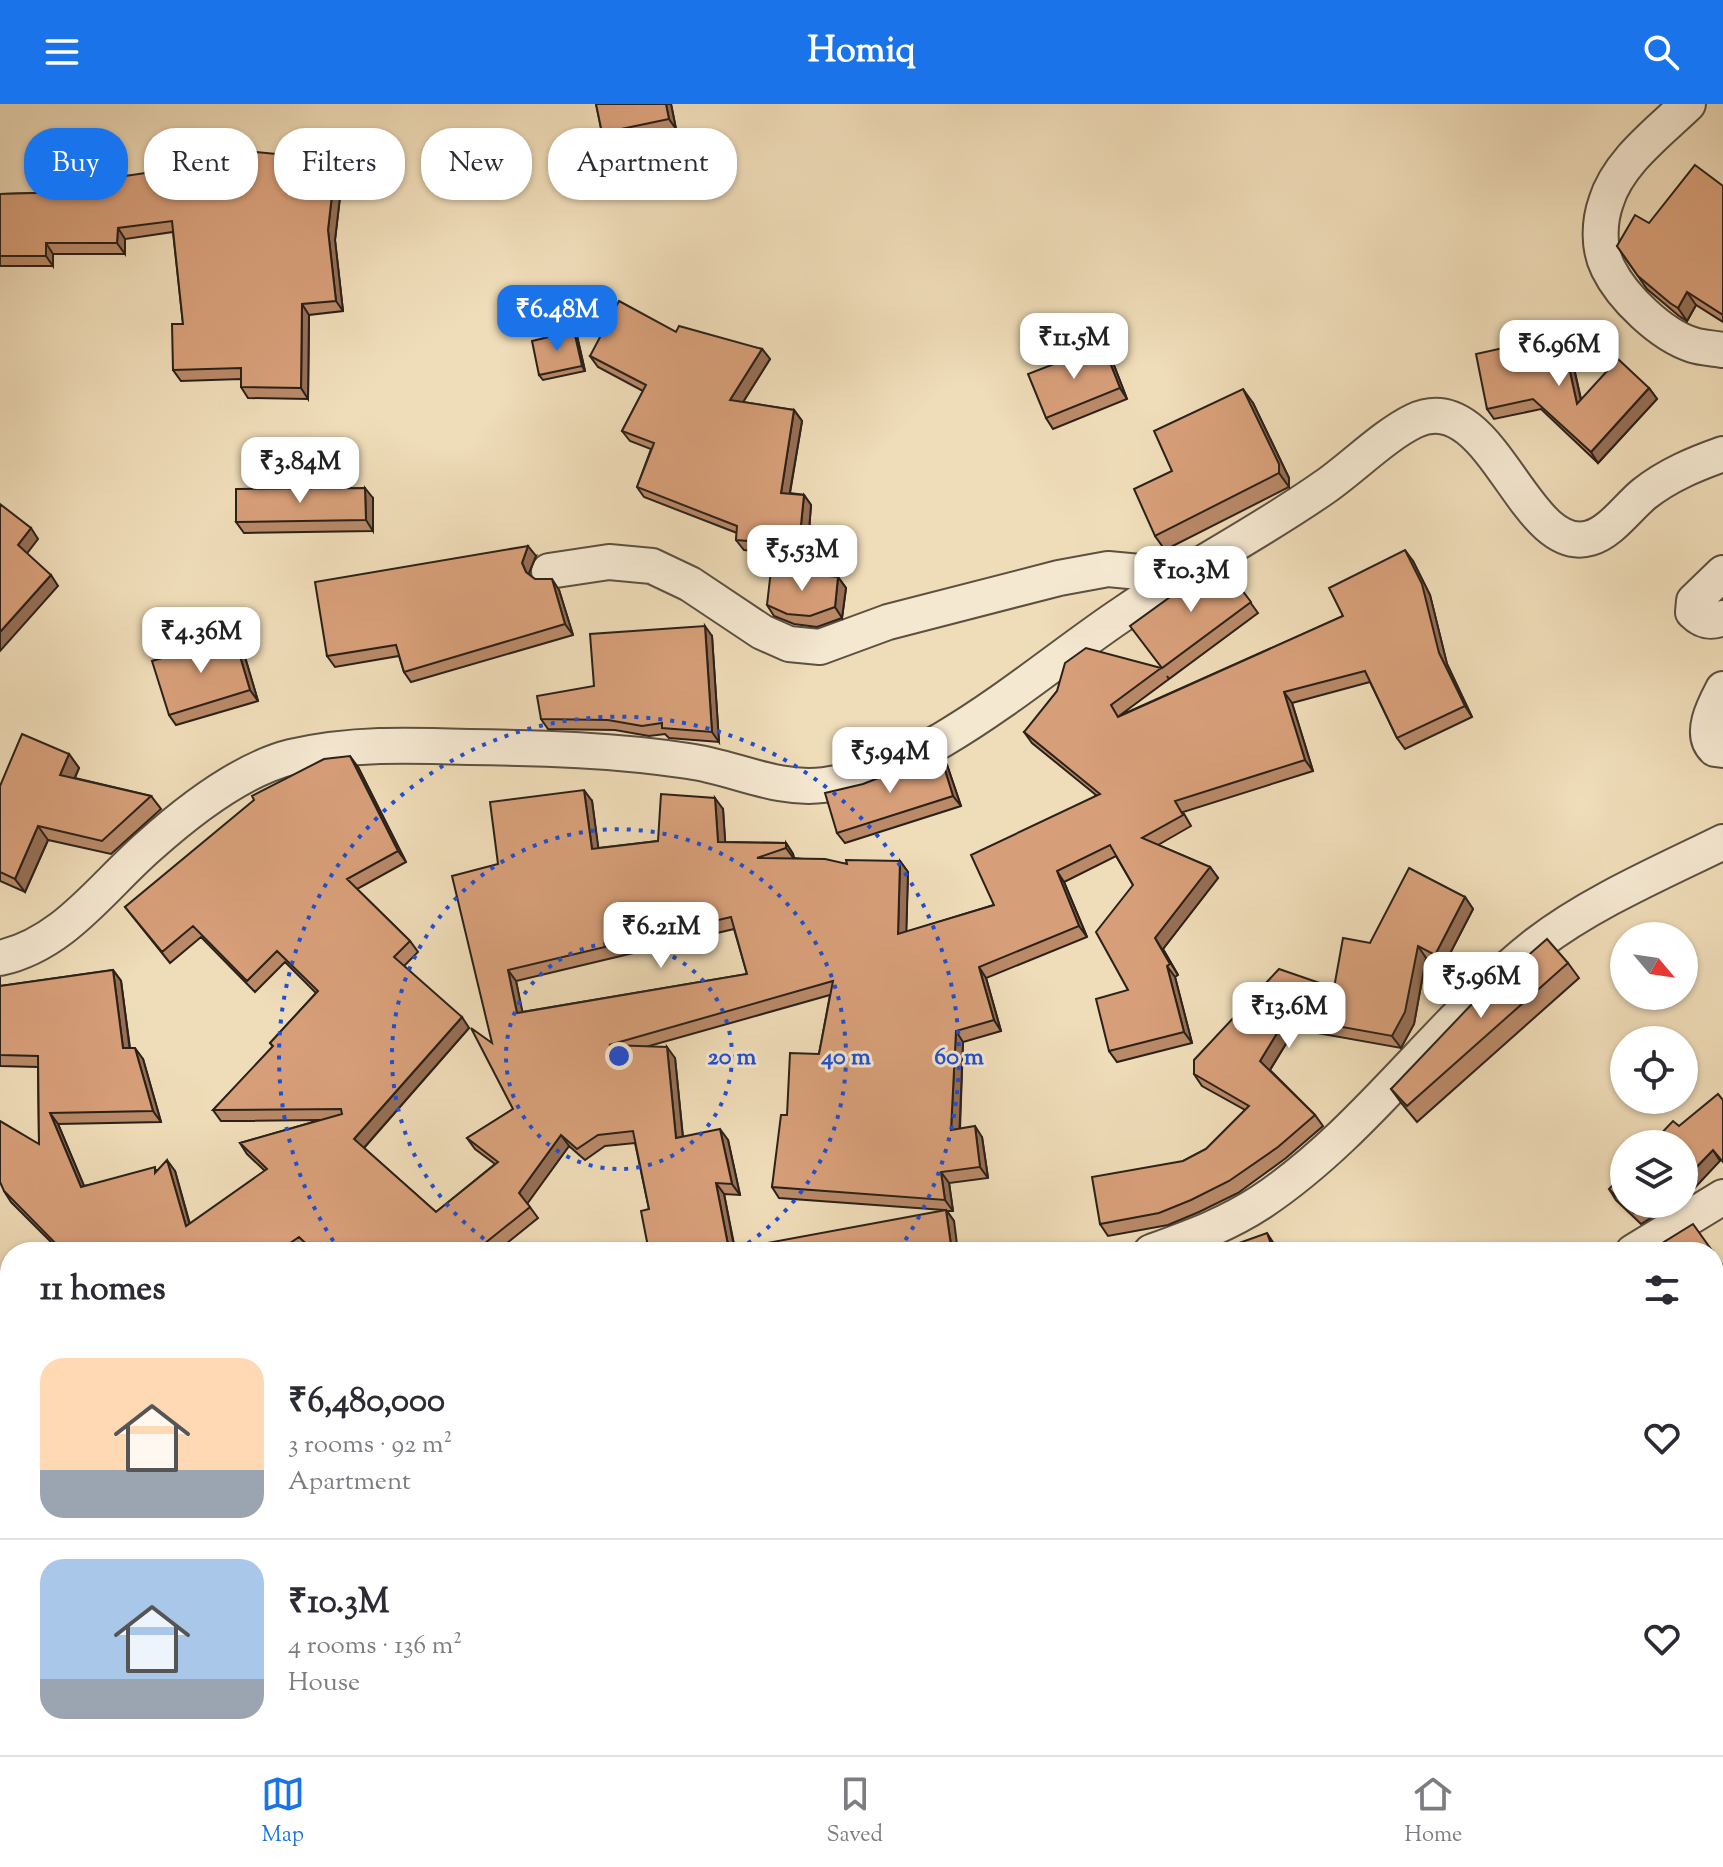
<!DOCTYPE html>
<meta charset="utf-8">
<style>
body{margin:0;font-family:"Sorts Mill Goudy",serif;background:#f7f7f7;color:#2b2b33;height:100vh;display:flex;flex-direction:column;font-size:30px;white-space:nowrap}
*{box-sizing:border-box;margin:0}
p{font-size:26px;color:#7c7c81}
.icon{flex:none;width:44px;height:44px;fill:none;stroke:currentColor;stroke-width:2;stroke-linecap:round;stroke-linejoin:round}
.map{position:relative;flex:1;overflow:hidden}
.side{position:absolute;left:0px;top:1138px;width:1724px;height:514px;display:flex;flex-direction:column;background:#fff;border-radius:32px 32px 0 0;box-shadow:0 2px 6px #0004}
.side>*{flex:none}
.banner{position:absolute;left:24px;top:24px;width:800px;height:72px;display:flex;gap:16px}
.needle{width:52px;rotate:119deg}
.buttons{position:absolute;left:1610px;top:818px;display:grid;gap:16px}
.buttons a{display:grid;place-items:center;width:88px;height:88px;border-radius:50%;background:#fff;box-shadow:0 2px 6px #0004;font-size:40px}
.price{position:absolute;translate:-50% -68px;padding:0 18px;border-radius:16px;background:#fff;color:#222;font-size:26px;line-height:52px;filter:drop-shadow(0 2px 4px #0008)}
.price::after{content:'';position:absolute;left:50%;top:48px;width:24px;height:18px;margin-left:-12px;background:inherit;clip-path:polygon(0 0,100% 0,50% 100%)}
.price.active{background:#1a73e8;color:#fff}
ul{padding:0;list-style:none}
li{display:flex;align-items:center;gap:24px;height:200px;padding:0 40px}
li+li{border-top:2px solid #e1e1e2}
li span{display:grid;place-items:center;flex:none;width:224px;height:160px;border-radius:24px;color:#555}
li>.icon{margin-inline-start:auto}
span .icon{width:96px;height:96px;fill:#fffc;stroke-width:1}
li b{font-size:34px}
h2{display:flex;justify-content:space-between;align-items:center;height:96px;padding:0 40px;font-size:34px}
.tag{padding:0 28px;border-radius:32px;background:#fff;box-shadow:0 2px 6px #0004;font-size:28px;line-height:72px}
.tag.active{background:#1a73e8;color:#fff}
header{display:flex;justify-content:space-between;align-items:center;height:104px;padding:0 40px;background:#1a73e8;color:#fff;font-size:36px;font-weight:700}
.tabs{display:flex;justify-content:space-around;align-items:center;height:112px;border-top:2px solid #e1e1e2;background:#fff;font-size:22px;color:#7c7c81}
.tabs a{display:grid;justify-items:center;gap:4px}
.tabs .active{color:#1a73e8}
.map>svg:first-child{display:block}
</style>
<header><svg class="icon" aria-label="menu" viewBox="0 0 24 24"><path d="M4 6h16M4 12h16M4 18h16"/></svg>Homiq<svg class="icon" aria-label="search" viewBox="0 0 24 24"><circle cx="10" cy="10" r="6"/><path d="M15 15l6 6"/></svg></header>
<div class="map">
<svg width="1723" height="1651" viewBox="0 0 1723 1651">
<rect width="100%" height="100%" fill="#efdcb8"/>
<filter id="stains"><feTurbulence type="fractalNoise" baseFrequency=".0025" numOctaves="4"/><feColorMatrix values="0 0 0 0 .2 0 0 0 0 .09 0 0 0 0 .02 0 0 0 .5 -.17"/></filter>
<radialGradient id="worn" r=".72"><stop offset=".6" stop-color="#630" stop-opacity="0"/><stop offset="1" stop-color="#630" stop-opacity=".3"/></radialGradient>
<path fill="#b9c08f" stroke="#727054" stroke-width="2" d="M1714 1372 1723 1373V1651H1100L1110 1642H1714Z"/>
<g fill="none" stroke-linecap="round" stroke-linejoin="round">
<g stroke="#5c5041" stroke-width="38">
<g id="minor">
<path d="M1688 0C1659 28 1618 58 1606 98 1599 118 1598 144 1608 164 1622 193 1661 231 1693 241 1702 244 1713 244 1723 246"/>
<path d="M549 467 609 458 652 462 690 480 762 528 789 540 820 543 888 518 1059 474 1108 465 1140 468 1172 479"/>
<path d="M1723 469 1694 497 1693 508C1703 518 1711 519 1723 514"/>
<path d="M1723 585C1714 602 1699 630 1715 645L1723 646"/>
<path d="M0 854C64 840 102 783 149 742 188 707 240 666 291 653 351 639 409 641 470 643 543 644 615 646 688 657 734 663 776 687 824 681 928 668 1038 566 1124 509 1189 464 1261 428 1326 382 1353 363 1385 331 1414 317 1493 280 1523 454 1590 434 1611 428 1627 404 1644 390 1668 371 1695 360 1723 350"/>
<path d="M1151 1148C1189 1134 1226 1121 1261 1098 1366 1028 1438 918 1537 840 1590 799 1662 768 1723 738"/>
<path d="M1633 1148 1723 1093"/>
<path d="M1714 1280 1723 1258"/>
<path d="M1714 1368 1723 1382"/>
<path d="M0 1619 10 1617"/>
<path d="M367 1651 376 1642"/>
</g>
</g>
<use href="#minor" stroke="#f5e8d1" stroke-width="34"/>
</g>
<g fill="#b98968" stroke="#2b2119" stroke-width="2" fill-rule="evenodd">
<path d="M596 0H671L676 25 610 39 602 29Z"/>
<path d="M343 67 335 136 343 207 309 211 308 295 248 294 241 283V275L181 277 173 266 183 220 173 128 125 135V150H53V162H0V90L67 88 118 73Z"/>
<path d="M1723 82V218L1696 201 1687 217 1679 212 1647 185 1617 142 1649 119Z"/>
<path d="M574 227 577 232 585 267 543 276 539 271Z"/>
<path d="M676 228 762 245 770 255 743 298 794 306 802 317 790 389 804 391 811 401 807 452 744 446 736 436 737 429 644 393 637 383 651 345 630 337 622 327 643 287 598 263 590 252Z"/>
<path d="M1103 241 1110 251 1127 295 1053 325 1046 314Z"/>
<path d="M1569 242 1581 295 1649 284 1657 295 1598 359 1541 305 1494 315 1487 305Z"/>
<path d="M1253 299 1289 374V383L1165 446 1155 432 1172 367Z"/>
<path d="M373 394V427L244 429 236 418Z"/>
<path d="M536 452 529 469 530 472 535 475 559 486 573 531 411 578 404 568 399 552 335 563 327 552Z"/>
<path d="M1220 457 1258 509 1169 575 1167 572 1169 575 1119 612 1343 512 1413 457 1430 491 1447 560 1472 613 1405 645 1397 634 1370 578 1292 599 1313 667 1183 708 1191 722 1158 741 1210 763 1218 774 1163 845 1178 871 1175 873 1192 939 1117 958 1109 947 1128 886 1133 781 1116 752 1064 778 1087 833 986 874 1001 927 963 938 960 1025 982 1033 988 1074 949 1079 953 1107H947L954 1117 944 1106 779 1094 772 1083 787 1011 819 950 830 891 649 942 675 954 683 1033 728 1036 740 1091 724 1090 735 1145 745 1143 749 1148H649V1105L635 1039 605 1042 585 1056 569 1042 527 1099 538 1114 496 1148H310L307 1144 301 1148H61L11 1098 4 1087 39 1040 38 963 0 962V873V882L113 866 121 877 130 944 143 955 161 1018 58 1020 84 1082 157 1066 175 1067 190 1120 265 1067 247 1050 240 1039 320 1016 221 1017 213 1006 273 943 270 939 316 889 285 858 255 888 201 833 170 859 125 803 358 663 406 758 357 785 410 837 418 848 404 862 469 924 364 1044 436 1108 495 1060 475 1045 467 1034 513 1005 492 939 498 760 592 697 598 744 658 737 723 705 725 738 786 739 793 750 794 754 847 760 900 757 908 768 906 828 994 801 1096 691 1032 639 1024 628 1161 564ZM734 825 747 870 522 908 516 877Z"/>
<path d="M838 473 846 484 842 514 817 523 794 520 774 512 767 501Z"/>
<path d="M234 532 242 543 258 597 176 621 169 611Z"/>
<path d="M712 532 719 638 669 634 665 630 649 632 615 626 548 625 541 615 594 582Z"/>
<path d="M69 650 79 664 75 674 151 692 161 705 111 750 48 736 25 788 0 777V682Z"/>
<path d="M940 650 947 661 961 702 845 739 837 729Z"/>
<path d="M1465 793 1473 805 1443 863 1426 854 1414 920 1401 944 1295 925 1270 966 1315 1011 1323 1022 1286 1054 1238 1089 1199 1108 1168 1121 1108 1132 1100 1120 1183 1057 1206 1045 1245 1006 1202 982 1194 970 1334 884 1370 839Z"/>
<path d="M1568 859 1579 874 1417 1018 1402 1000 1391 985Z"/>
<path d="M1609 1085 1624 1100H1673L1641 1120 1616 1096Z"/>
<path d="M1714 1149 1723 1162V1177L1714 1183Z"/>
<path d="M0 1213 10 1218V1360L0 1366V1292L4 1290 0 1288Z"/>
<path d="M719 1642H738L727 1651Z"/>
<path d="M1000 1642H1262L1234 1651H891L980 1650Z"/>
<path d="M1376 1642H1618L1621 1651H1396L1381 1650Z"/>
</g>
<g fill="#966f55" stroke="#2b2119" stroke-width="2">
<path d="M666 0H671L676 25 669 15Z"/>
<path d="M336 56 343 67 335 136 343 207 336 197 328 126Z"/>
<path d="M118 124 125 135V150L117 139Z"/>
<path d="M46 139 53 150V162L46 152Z"/>
<path d="M1687 188 1696 201 1687 217 1678 204Z"/>
<path d="M302 200 309 211 308 295 301 284Z"/>
<path d="M574 227 577 232 585 267 582 262Z"/>
<path d="M1562 231 1569 242 1584 310 1577 300Z"/>
<path d="M1103 241 1110 251 1127 295 1120 284Z"/>
<path d="M762 245 770 255 738 306 730 296Z"/>
<path d="M1649 284 1657 295 1598 359 1591 348Z"/>
<path d="M1243 285 1253 299 1289 374V383L1279 369Z"/>
<path d="M794 306 802 317 788 399 781 389Z"/>
<path d="M365 384 373 394V427L366 416Z"/>
<path d="M804 391 811 401 807 452 799 441Z"/>
<path d="M31 424 38 435 25 452 18 441Z"/>
<path d="M528 442 536 452 529 469 533 479 526 468 522 459Z"/>
<path d="M1405 446 1413 457 1430 491 1447 560 1472 613 1465 602 1439 549Z"/>
<path d="M51 471 58 482 0 547V528Z"/>
<path d="M838 473 846 484 842 514 835 503Z"/>
<path d="M552 475 559 486 573 531 565 520Z"/>
<path d="M705 522 712 532 719 638 712 628Z"/>
<path d="M234 532 242 543 258 597 250 586Z"/>
<path d="M1284 588 1292 599 1313 667 1305 656Z"/>
<path d="M69 650 79 664 70 684 60 671Z"/>
<path d="M940 650 947 661 961 702 953 692Z"/>
<path d="M350 652 358 663 406 758 398 747Z"/>
<path d="M584 686 592 697 600 756 592 745Z"/>
<path d="M715 694 723 705 726 749 718 738Z"/>
<path d="M38 722 48 736 25 788 15 775Z"/>
<path d="M786 739 793 750 794 755 786 744Z"/>
<path d="M900 757 908 768 906 841 898 830Z"/>
<path d="M1210 763 1218 774 1163 845 1178 871 1155 834Z"/>
<path d="M1057 767 1064 778 1087 833 1079 822Z"/>
<path d="M1465 793 1473 805 1443 863 1435 851Z"/>
<path d="M1418 842 1426 854 1414 920 1401 944 1392 932Z"/>
<path d="M1167 862 1175 873 1192 939 1184 928Z"/>
<path d="M979 863 986 874 1001 927 994 916Z"/>
<path d="M113 866 121 877 131 955 123 944Z"/>
<path d="M508 866 516 877 525 920 517 909Z"/>
<path d="M462 913 469 924 362 1046 354 1035Z"/>
<path d="M1287 913 1295 925 1268 969 1260 957Z"/>
<path d="M956 927 963 938 959 1037 951 1026Z"/>
<path d="M667 943 675 954 684 1045 676 1034Z"/>
<path d="M135 944 143 955 161 1018 153 1007Z"/>
<path d="M50 1009 58 1020 89 1094 81 1083Z"/>
<path d="M975 1022 982 1033 988 1074 980 1063Z"/>
<path d="M720 1025 728 1036 740 1091 732 1080Z"/>
<path d="M561 1031 569 1042 527 1100 519 1089Z"/>
<path d="M1713 1046 1720 1057 1687 1092 1684 1087V1076Z"/>
<path d="M167 1056 175 1067 193 1133 186 1122Z"/>
<path d="M941 1068 949 1079 953 1107 945 1096Z"/>
<path d="M716 1079 724 1090 735 1148 729 1146Z"/>
<path d="M946 1106 954 1117 958 1148H952Z"/>
<path d="M1267 1129 1274 1140 1277 1148H1274Z"/>
<path d="M475 1642H487L483 1651H471Z"/>
<path d="M972 1642H978L980 1651H975Z"/>
<path d="M1614 1642H1618L1621 1651H1618Z"/>
</g>
<g fill="#d79f79" stroke="#2b2119" stroke-width="2" fill-rule="evenodd">
<path d="M596 0H666L669 15 602 29Z"/>
<path d="M256 48 336 56 328 126 336 197 302 200 301 284 241 283V264L173 266 172 220H183L172 117 118 124 117 139H46V152H0V90L67 88V72L118 73 256 53Z"/>
<path d="M1695 61 1723 82V211L1687 188 1678 204 1670 199 1638 172 1617 142 1635 111 1649 119Z"/>
<path d="M619 197 676 228 679 222 762 245 730 296 794 306 781 389 804 391 799 441 736 436 737 422 637 383 654 339 622 327 646 281 590 252Z"/>
<path d="M574 227 582 262 539 271 532 237Z"/>
<path d="M1562 231 1577 300 1618 255 1649 284 1591 348 1533 295 1487 305 1476 250Z"/>
<path d="M1103 241 1120 284 1046 314 1028 270Z"/>
<path d="M1243 285 1279 360V369L1155 432 1134 385 1172 367 1154 327Z"/>
<path d="M365 384 366 416 236 418V385Z"/>
<path d="M0 400 31 424 18 441 51 471 0 528Z"/>
<path d="M528 442 522 459 526 468 535 475H552L565 520 404 568 396 541 327 552 315 478Z"/>
<path d="M1405 446 1422 480 1439 549 1465 602 1397 634 1365 567 1284 588 1305 656 1175 697 1183 711 1142 734 1210 763 1155 834 1170 860 1167 862 1184 928 1109 947 1096 895 1128 886 1096 828 1133 781 1110 741 1057 767 1079 822 979 863 994 916 956 927 951 1026 975 1022 980 1063 941 1068 945 1096 772 1083 781 1011H787L790 949 819 950 833 877 609 941 667 943 676 1034 720 1025 732 1080 716 1079 729 1146 745 1143 746 1148H649L641 1107 649 1105 633 1027 598 1031 577 1045 561 1031 519 1089 530 1103 474 1148H315L299 1133 277 1148H64L4 1087 0 1078V1017L39 1040 38 952 0 951V882L113 866 123 944H135L153 1007 50 1009 81 1083 155 1063V1069L167 1056 186 1122 267 1065 240 1039 342 1010 341 1005 213 1006 273 942 270 939 318 887 277 847 247 877 193 822 162 848 125 803 254 696 252 692 324 655 350 652 398 747 347 775 410 837 394 853 462 913 354 1035 436 1108 498 1058 467 1034 513 1005 471 924 492 939 452 772 498 760 490 698 584 686 592 745 658 737 661 690 715 694 718 738 786 739V744L757 754 825 755 847 760 846 756 900 757 898 830 994 801 971 751 1100 690 1024 628 1057 587 1065 559 1086 544 1161 564 1111 601 1118 613 1343 512 1329 484ZM731 813 747 870 517 909 508 866Z"/>
<path d="M1220 457 1251 498 1162 564 1130 522Z"/>
<path d="M771 466 838 473 835 503 810 512 787 510 767 501Z"/>
<path d="M705 522 712 628 662 624V619L642 622 608 616 541 615 537 592 594 582 590 530Z"/>
<path d="M234 532 250 586 169 611 152 557Z"/>
<path d="M22 630 69 650 60 671 151 692 102 737 38 722 15 775 0 768V682Z"/>
<path d="M940 650 953 692 837 729 825 689 863 680Z"/>
<path d="M1409 764 1465 793 1435 851 1418 842 1405 908 1392 932 1287 913 1260 957 1315 1011 1278 1043 1229 1077 1191 1096 1159 1109 1100 1120 1092 1073 1183 1057 1206 1045 1249 1002 1194 970V956L1279 865 1334 884 1343 834 1370 839Z"/>
<path d="M1547 835 1568 859 1407 1002 1391 985 1470 902Z"/>
<path d="M1718 990 1723 996V1058L1713 1046 1684 1076V1040H1651L1673 1017 1679 1022Z"/>
<path d="M1624 1069V1100L1609 1085Z"/>
<path d="M1624 1100H1649L1634 1109Z"/>
<path d="M946 1106 952 1148H766L767 1139Z"/>
<path d="M1693 1120 1713 1148H1663L1669 1143 1664 1138Z"/>
<path d="M1267 1129 1274 1148H1214Z"/>
<path d="M1714 1149 1722 1161 1714 1167Z"/>
<path d="M0 1213 10 1218V1286L0 1281Z"/>
<path d="M10 1286V1345L0 1352V1292Z"/>
<path d="M10 1411V1517L0 1500V1420Z"/>
<path d="M84 1642H182L189 1651H90Z"/>
<path d="M400 1642H475L471 1651H396Z"/>
<path d="M889 1642H972L975 1651H891Z"/>
<path d="M1000 1642H1214L1206 1644 1208 1651H978Z"/>
<path d="M1445 1642H1614L1615 1646 1602 1651H1535L1534 1648Z"/>
<path d="M245 1646 248 1651H237Z"/>
</g>
<g fill="none" stroke="#1d4ed8" stroke-width="4" stroke-dasharray="4 8">
<circle cx="619" cy="952" r="113"/>
<path d="M504 1148A227 227 0 1 1 734 1148"/>
<path d="M340 1147A340 340 0 1 1 898 1147"/>
</g>
<circle cx="619" cy="952" r="12" fill="#1d4ed8" stroke="#f5e8d1" stroke-width="4"/>
<g font-size="24" text-anchor="middle" font-weight="bold" fill="#1d4ed8" stroke="#f5e8d1" stroke-width="6" stroke-linejoin="round" paint-order="stroke">
<text x="732" y="960">20 m</text>
<text x="846" y="960">40 m</text>
<text x="959" y="960">60 m</text>
</g>
<rect width="100%" height="100%" filter="url(#stains)"/>
<rect width="100%" height="100%" fill="url(#worn)"/>
</svg>
<div class="buttons">
<a><svg class="needle" viewBox="-14 -14 28 28"><path d="M0-13l5 13h-10z" fill="#e53935"/><path d="M0 13l5-13h-10z" fill="#7c7c81"/></svg></a>
<a><svg class="icon" aria-label="locate" viewBox="0 0 24 24"><circle cx="12" cy="12" r="6"/><path d="M12 2v4M12 18v4M2 12h4M18 12h4"/></svg></a>
<a><svg class="icon" aria-label="layers" viewBox="0 0 24 24"><path d="M12 4l9 5-9 5-9-5zM3 14l9 5 9-5"/></svg></a>
</div>
<b class="price active" style="left:557px;top:249px">₹6.48M</b>
<b class="price" style="left:1074px;top:277px">₹11.5M</b>
<b class="price" style="left:1559px;top:284px">₹6.96M</b>
<b class="price" style="left:300px;top:401px">₹3.84M</b>
<b class="price" style="left:802px;top:489px">₹5.53M</b>
<b class="price" style="left:1191px;top:510px">₹10.3M</b>
<b class="price" style="left:201px;top:571px">₹4.36M</b>
<b class="price" style="left:890px;top:691px">₹5.94M</b>
<b class="price" style="left:661px;top:866px">₹6.21M</b>
<b class="price" style="left:1481px;top:916px">₹5.96M</b>
<b class="price" style="left:1289px;top:946px">₹13.6M</b>
<div class="banner">
<a class="tag active">Buy</a>
<a class="tag">Rent</a>
<a class="tag">Filters</a>
<a class="tag">New</a>
<a class="tag">Apartment</a>
</div>
<section class="side">
<h2>11 homes<svg class="icon" aria-label="filters" viewBox="0 0 24 24"><path d="M4 7h16M4 17h16"/><circle cx="9" cy="7" r="2"/><circle cx="15" cy="17" r="2"/></svg></h2>
<ul>
<li><span style="background:linear-gradient(#ffd9b3 70%,#9aa5b1 0)"><svg class="icon" aria-label="home" viewBox="0 0 24 24"><path d="M3 11l9-7 9 7M6 9v11h12V9"/></svg></span><div><b>₹6,480,000</b><p>3 rooms · 92 m²</p><p>Apartment</p></div><svg class="icon" aria-label="heart" viewBox="0 0 24 24"><path d="M12 20l-8-8c-3-5 5-10 8-4 3-6 11-1 8 4z"/></svg></li>
<li><span style="background:linear-gradient(#a9c7e8 75%,#9aa5b1 0)"><svg class="icon" aria-label="home" viewBox="0 0 24 24"><path d="M3 11l9-7 9 7M6 9v11h12V9"/></svg></span><div><b>₹10.3M</b><p>4 rooms · 136 m²</p><p>House</p></div><svg class="icon" aria-label="heart" viewBox="0 0 24 24"><path d="M12 20l-8-8c-3-5 5-10 8-4 3-6 11-1 8 4z"/></svg></li>
</ul>
</section>
</div>
<nav class="tabs">
<a class="active"><svg class="icon" aria-label="map" viewBox="0 0 24 24"><path d="M3 6l6-2 6 2 6-2v14l-6 2-6-2-6 2zM9 4v14M15 6v14"/></svg>Map</a>
<a><svg class="icon" aria-label="saved" viewBox="0 0 24 24"><path d="M7 4h10v16l-5-4-5 4z"/></svg>Saved</a>
<a><svg class="icon" aria-label="home" viewBox="0 0 24 24"><path d="M3 11l9-7 9 7M6 9v11h12V9"/></svg>Home</a>
</nav>
